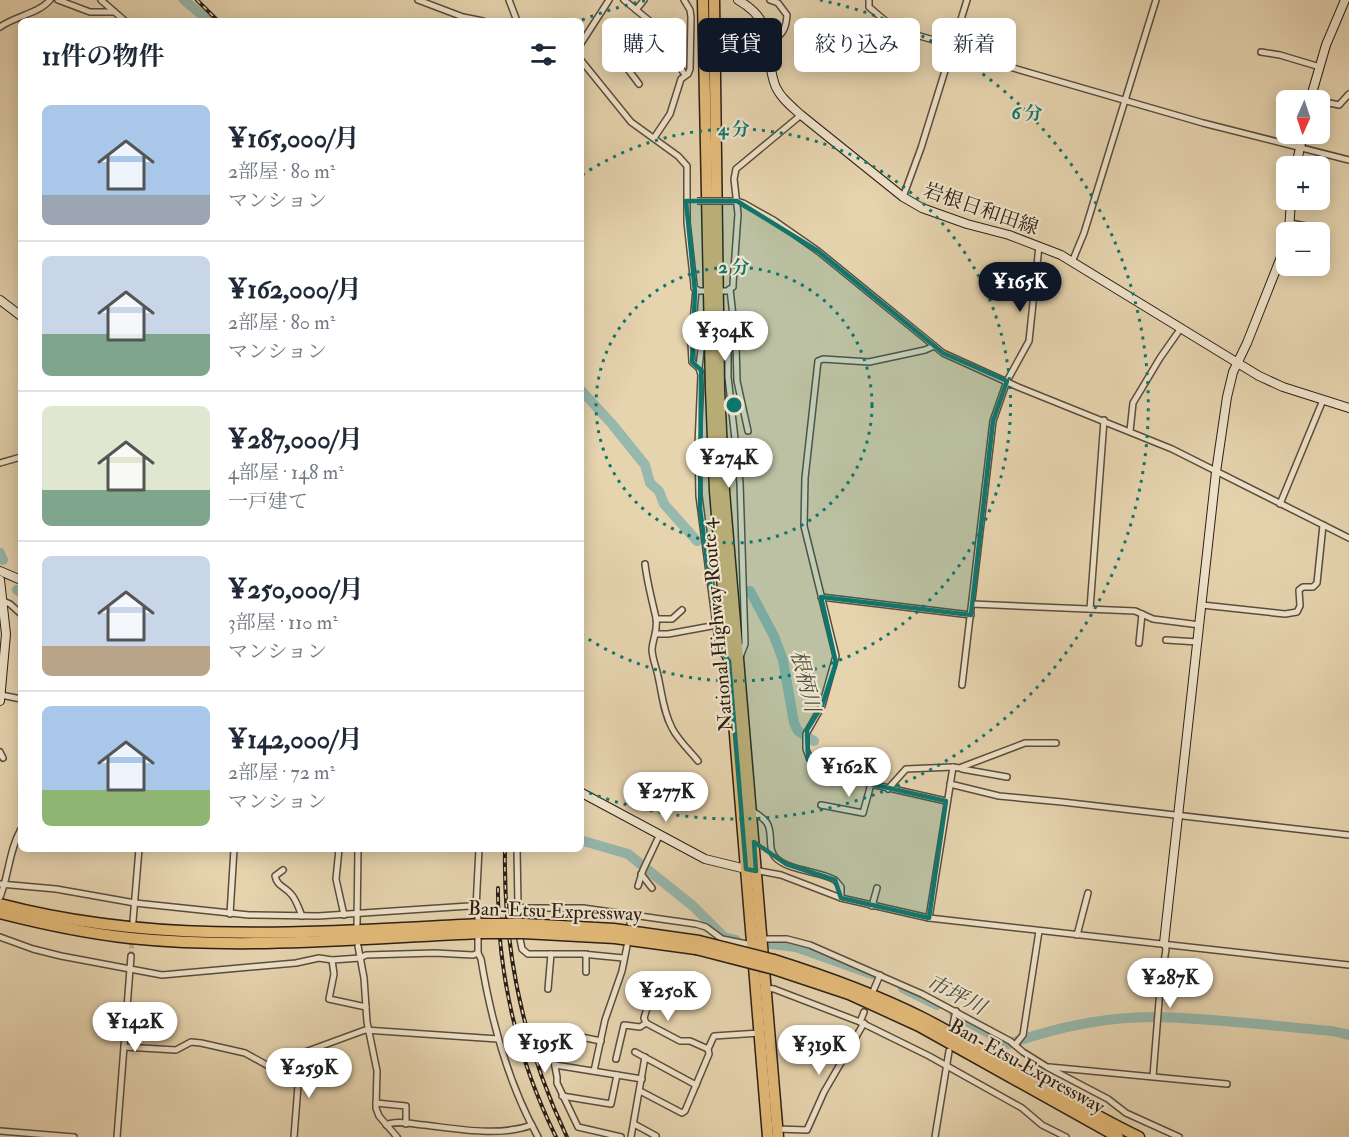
<!DOCTYPE html>
<html lang="ja">
<meta charset="utf-8">
<style>
body{margin:0;font-family:"IM FELL Double Pica","Noto Serif JP",serif;background:#f6f6f7;color:#1f2937;height:100vh;display:flex;flex-direction:column;font-size:22px;white-space:nowrap}
*{box-sizing:border-box;margin:0}
p{font-size:20px;color:#747a83}
.icon{flex:none;width:33px;height:33px;fill:none;stroke:currentColor;stroke-width:2;stroke-linecap:round;stroke-linejoin:round}
.map{position:relative;flex:1;overflow:hidden}
.details{position:absolute;left:18px;top:18px;width:566px;height:834px;display:flex;flex-direction:column;background:#fff;border-radius:9px;box-shadow:0 3px 15px #0003}
.details>*{flex:none}
.top-card{position:absolute;left:602px;top:18px;width:570px;height:54px;display:flex;gap:12px}
.needle{width:39px;rotate:183deg}
.buttons{position:absolute;left:1276px;top:90px;display:grid;gap:12px}
.buttons a{display:grid;place-items:center;width:54px;height:54px;border-radius:9px;background:#fff;box-shadow:0 3px 15px #0003;font-size:30px}
.price{position:absolute;translate:-50% -51px;padding:0 14px;border-radius:21px;background:#fff;color:#222;font-size:20px;line-height:39px;filter:drop-shadow(0 2px 3px #0008)}
.price::after{content:'';position:absolute;left:50%;top:36px;width:18px;height:14px;margin-left:-9px;background:inherit;clip-path:polygon(0 0,100% 0,50% 100%)}
.price.selected{background:#111827;color:#fff}
ul{padding:0;list-style:none}
li{display:flex;align-items:center;gap:18px;height:150px;padding:0 24px}
li+li{border-top:2px solid #e0e1e3}
li span{display:grid;place-items:center;flex:none;width:168px;height:120px;border-radius:9px;color:#555}
li>.icon{margin-inline-start:auto}
span .icon{width:72px;height:72px;fill:#fffc;stroke-width:1}
li b{font-size:26px}
h2{display:flex;justify-content:space-between;align-items:center;height:72px;padding:0 24px;font-size:26px}
.tag{padding:0 21px;border-radius:9px;background:#fff;box-shadow:0 3px 15px #0003;font-size:21px;line-height:54px}
.tag.selected{background:#111827;color:#fff}
.map>svg:first-child{display:block}
</style>
<div class="map">
<svg width="1349" height="1137" viewBox="0 0 1349 1137">
<rect width="100%" height="100%" fill="#e6d4af"/>
<filter id="stains"><feTurbulence type="fractalNoise" baseFrequency=".00333" numOctaves="4"/><feColorMatrix values="0 0 0 0 .2 0 0 0 0 .09 0 0 0 0 .02 0 0 0 .5 -.17"/></filter>
<radialGradient id="worn" r=".72"><stop offset=".6" stop-color="#630" stop-opacity="0"/><stop offset="1" stop-color="#630" stop-opacity=".3"/></radialGradient>
<g fill="none" stroke-linecap="round" stroke-linejoin="round">
<g stroke="#96b8ad" stroke-width="10">
<path d="M184 0 209 21"/>
<path d="M580 389 612 424 645 465 650 483 659 491 664 504 697 541"/>
<path d="M0 553 3 560"/>
<path d="M17 590 21 592"/>
<path d="M750 591 774 636 783 660 794 723 798 731 814 741"/>
<path d="M580 840 628 854 693 906 724 937 736 940"/>
<path d="M755 942 796 947 872 974"/>
<path d="M903 988 937 1005"/>
<path d="M954 1014 1009 1044C1054 1028 1105 1017 1153 1017 1213 1018 1272 1026 1332 1031L1349 1035"/>
</g>
<path stroke="#c1b090" stroke-width="5" stroke-dasharray="5 2.5" stroke-linecap="butt" d="M131 956 133 925"/>
<g stroke="#5a4d3c" stroke-width="8">
<g id="street">
<path d="M58 0 90 12H114"/>
<path d="M101 0 125 21"/>
<path d="M418 0 463 17 483 21"/>
<path d="M509 0 517 21"/>
<path d="M624 0 651 22 685 75"/>
<path d="M869 0V7L889 24 899 30 937 41 989 61 1203 123 1349 160"/>
<path d="M636 10 644 0"/>
<path d="M0 27C15 16 38 14 50 0"/>
<path d="M769 42C782 36 786 30 787 15L778 3 770 0"/>
<path d="M580 45 609 0"/>
<path d="M1261 52 1280 55 1320 67"/>
<path d="M580 59 631 122 678 156 687 166V222L694 285V288L699 291H709"/>
<path d="M639 84 621 60 653 25"/>
<path d="M1320 101 1339 105 1349 94"/>
<path d="M654 138 670 114 681 79 688 74 690 69 691 17 690 10 684 0"/>
<path d="M903 197 921 148 967 0"/>
<path d="M725 201H737L743 203 775 221 818 251 943 353 1018 387 1172 449 1349 538"/>
<path d="M1290 223 1322 229"/>
<path d="M1072 262 1084 233 1156 0"/>
<path d="M730 289 736 344 737 381 748 431"/>
<path d="M696 290 691 343 692 362 699 368 701 375 698 445 699 496 719 648 728 660"/>
<path d="M718 291H727L733 287V284L738 214 734 179 736 169 801 115"/>
<path d="M720 331 728 339 730 347"/>
<path d="M736 346 728 349V377L740 483 745 644 740 657"/>
<path d="M934 346 925 350 869 362 823 359 818 361 805 478 804 526 836 656 822 706 806 734V749L810 760 832 771 871 784 946 801"/>
<path d="M699 368 701 349 709 338"/>
<path d="M1130 431 1133 403 1160 358 1181 328"/>
<path d="M0 463 21 457"/>
<path d="M1280 504 1323 400"/>
<path d="M645 564C647 582 652 600 656 618 658 632 653 637 652 649 652 658 656 666 658 676 662 693 663 711 672 728 678 740 690 751 698 761"/>
<path d="M821 597 971 615"/>
<path d="M3 601 10 604 21 614"/>
<path d="M972 604 1135 611 1153 619 1200 625"/>
<path d="M1202 605 1285 614 1297 612 1300 606 1299 590 1303 587H1313L1317 583 1323 525"/>
<path d="M1090 609 1104 420"/>
<path d="M656 619H672L682 610"/>
<path d="M657 634H668L717 625"/>
<path d="M1166 640 1198 642"/>
<path d="M1139 643 1142 614"/>
<path d="M962 685 993 421 1007 381 1029 341 1039 246"/>
<path d="M1 695 21 699"/>
<path d="M0 752 3 758"/>
<path d="M962 769 1007 777"/>
<path d="M950 784 999 796 1062 802 1349 835"/>
<path d="M888 789 906 769 953 767"/>
<path d="M821 805 863 813 871 784"/>
<path d="M752 811C757 814 764 818 767 823 774 834 766 850 777 859 791 871 819 871 835 880L841 887V898"/>
<path d="M339 849 336 879 344 915"/>
<path d="M517 849 518 906"/>
<path d="M283 870 275 876C277 886 285 887 291 894 296 899 299 909 302 916"/>
<path d="M754 870 781 875 841 898 929 918 1349 965"/>
<path d="M641 874 652 888"/>
<path d="M0 884 56 889 135 903 249 915 318 916 469 906 476 908 478 918"/>
<path d="M638 886 643 870 660 834"/>
<path d="M0 897C9 875 9 850 21 829"/>
<path d="M872 906 877 888"/>
<path d="M476 908 479 849"/>
<path d="M230 914 234 849"/>
<path d="M929 918 953 767 959 768 967 765 1025 743H1056"/>
<path d="M133 921 139 849"/>
<path d="M630 923 632 914"/>
<path d="M357 924 358 849"/>
<path d="M519 925 518 906 524 908H583L696 924 706 927 722 939 752 945"/>
<path d="M519 934 522 949 528 954H582L623 958"/>
<path d="M1077 935 1088 893"/>
<path d="M0 937 33 949 61 956 162 975 296 963 319 958 332 960 360 958 366 955 435 953 473 955 478 953V939"/>
<path d="M762 939H787L810 945 922 994 1010 1041 1023 1052 1047 1067 1108 1099 1126 1113 1179 1137"/>
<path d="M358 946 364 978 367 1022 377 1071 376 1108 379 1116 397 1137"/>
<path d="M478 953 481 959C491 1020 508 1083 538 1137"/>
<path d="M332 960 334 974 329 999 366 1007"/>
<path d="M586 972V954"/>
<path d="M765 988 774 989 860 1022 929 1056 1022 1108 1042 1125 1066 1137"/>
<path d="M548 989 551 954"/>
<path d="M874 989 880 975"/>
<path d="M860 1022 864 1012"/>
<path d="M646 1023 644 1018 651 995"/>
<path d="M953 1024 956 1011"/>
<path d="M541 1029 601 1041"/>
<path d="M559 1033 554 1061 557 1077V1083L578 1127 621 1137"/>
<path d="M1015 1045 1023 1035 1039 931"/>
<path d="M124 1047 176 1050 191 1042 201 1043 245 1053 283 1074 292 1069 299 1060"/>
<path d="M635 1052 696 1085"/>
<path d="M616 1059 624 1025 640 1027 646 1023 680 1041H690L708 1049 714 1036 760 1033"/>
<path d="M555 1065 642 1079"/>
<path d="M1049 1067 1227 1084"/>
<path d="M594 1071 605 1020 622 971 627 946"/>
<path d="M1153 1076 1160 989 1166 949 1164 943"/>
<path d="M640 1091 682 1113 685 1111 709 1054 708 1049"/>
<path d="M562 1096 611 1104 617 1075"/>
<path d="M376 1103 406 1106V1124"/>
<path d="M634 1124 656 1136"/>
<path d="M386 1125C396 1120 412 1124 424 1125 458 1129 499 1137 532 1125"/>
<path d="M777 1129 807 1130 824 1092 864 1023"/>
<path d="M0 1131 74 1137"/>
<path d="M117 1137 131 956"/>
<path d="M294 1137 300 1060 301 1056 305 1052 365 1030 498 1039"/>
<path d="M631 1137 645 1057"/>
<path d="M935 1137 949 1051"/>
</g>
</g>
<g stroke="#2c2015" stroke-width="10">
<g id="secondary">
<path d="M738 0C778 23 763 47 774 82 778 96 791 106 801 115L903 197 922 208 967 224 1009 235 1061 255 1259 376 1283 387 1349 408"/>
<path d="M1310 100 1326 45 1345 0"/>
<path d="M1296 166 1303 134"/>
<path d="M1289 232 1291 200"/>
<path d="M0 300 21 316"/>
<path d="M0 571 21 580"/>
<path d="M0 580 6 634 0 701"/>
<path d="M580 792 705 859 746 869"/>
<path d="M1164 943 1216 472 1227 397 1233 372 1247 343 1287 242"/>
</g>
</g>
<g stroke="#2c2015" stroke-width="13">
<g id="highway">
<path d="M703 0 711 388 715 491 768 1137"/>
<path d="M714 0 719 390 724 491 778 1137"/>
<path d="M0 904C159 946 319 932 482 924"/>
<path d="M0 913C43 924 86 933 130 938 247 950 365 938 482 933"/>
<path d="M524 924 614 929 699 941"/>
<path d="M523 933 615 938 696 949"/>
<path d="M774 960C825 976 875 994 923 1018 996 1056 1065 1101 1139 1137"/>
<path d="M774 969 849 994 919 1026 1118 1137"/>
</g>
</g>
<use href="#street" stroke="#efe3cb" stroke-width="5"/>
<use href="#secondary" stroke="#efe3cb" stroke-width="8"/>
<use href="#highway" stroke="#e3ba78" stroke-width="10"/>
<g stroke="#2c2015" stroke-width="4">
<g id="rail">
<path d="M197 0 218 21"/>
<path d="M505 849C503 949 524 1047 567 1137"/>
<path d="M498 888C497 974 518 1060 556 1137"/>
</g>
</g>
<use href="#rail" stroke="#efe3cb" stroke-width="1.5" stroke-dasharray="4.5" stroke-linecap="butt"/>
<g stroke="#5a4d3c" stroke-width="8" stroke-linecap="butt">
<path id="street-bridge" d="M697 201H725"/>
</g>
<g stroke="#2c2015" stroke-width="13" stroke-linecap="butt">
<g id="highway-bridge">
<path d="M482 924H524"/>
<path d="M482 933H523"/>
<path d="M699 941 774 960"/>
<path d="M696 949 774 969"/>
</g>
</g>
<use href="#street-bridge" stroke="#efe3cb" stroke-width="5"/>
<use href="#highway-bridge" stroke="#e3ba78" stroke-width="10"/>
</g>
<path fill="#0f766e" fill-opacity="0.2" stroke="#0f766e" stroke-width="4.5" stroke-linejoin="round" d="M686 201H737L818 251 943 353 1007 381 993 421 971 615 821 597 836 663 822 706 807 730 808 759 871 784 946 801 929 918 841 898 835 880 786 864 754 842 756 871 746 869 729 661 719 648 700 509 701 370 692 362 695 292Z"/>
<g fill="none" stroke="#0f766e" stroke-width="3" stroke-dasharray="3 6">
<circle cx="734" cy="405" r="138"/>
<path d="M582 175A276 276 0 1 1 582 635"/>
<path d="M582 20A414 414 0 0 1 648 0M820 0A414 414 0 1 1 582 790"/>
</g>
<g text-anchor="middle" dominant-baseline="central" stroke-width="4.5" stroke-linejoin="round" paint-order="stroke">
<g font-size="20" fill="#2c2015" stroke="#efe3cb">
<text transform="translate(981 209) rotate(19)">岩根日和田線</text>
<text transform="translate(717 625) rotate(-95)">National Highway Route 4</text>
<text transform="translate(555 911) rotate(2)">Ban-Etsu Expressway</text>
<text transform="translate(1027 1066) rotate(29)">Ban-Etsu Expressway</text>
</g>
<g font-size="21" font-style="italic" fill="#4c4e43" stroke="#efe3cb">
<text transform="translate(805 681) rotate(76)">根柄川</text>
<text transform="translate(956 995) rotate(27)">市坪川</text>
</g>
</g>
<circle cx="734" cy="405" r="9" fill="#0f766e" stroke="#efe3cb" stroke-width="3"/>
<g font-size="18" text-anchor="middle" font-weight="bold" fill="#0f766e" stroke="#efe3cb" stroke-width="4.5" stroke-linejoin="round" paint-order="stroke">
<text x="1027" y="119">6 分</text>
<text x="734" y="135">4 分</text>
<text x="734" y="273">2 分</text>
</g>
<rect width="100%" height="100%" filter="url(#stains)"/>
<rect width="100%" height="100%" fill="url(#worn)"/>
</svg>
<div class="buttons">
<a><svg class="needle" viewBox="-14 -14 28 28"><path d="M0-13l5 13h-10z" fill="#e53935"/><path d="M0 13l5-13h-10z" fill="#747a83"/></svg></a>
<a>+</a>
<a>−</a>
</div>
<b class="price selected" style="left:1020px;top:313px">¥165K</b>
<b class="price" style="left:725px;top:362px">¥304K</b>
<b class="price" style="left:729px;top:489px">¥274K</b>
<b class="price" style="left:849px;top:798px">¥162K</b>
<b class="price" style="left:666px;top:823px">¥277K</b>
<b class="price" style="left:1170px;top:1009px">¥287K</b>
<b class="price" style="left:668px;top:1022px">¥250K</b>
<b class="price" style="left:135px;top:1053px">¥142K</b>
<b class="price" style="left:545px;top:1074px">¥195K</b>
<b class="price" style="left:819px;top:1076px">¥319K</b>
<b class="price" style="left:309px;top:1099px">¥259K</b>
<div class="top-card">
<a class="tag">購入</a>
<a class="tag selected">賃貸</a>
<a class="tag">絞り込み</a>
<a class="tag">新着</a>
</div>
<section class="details">
<h2>11件の物件<svg class="icon" aria-label="filters" viewBox="0 0 24 24"><path d="M4 7h16M4 17h16"/><circle cx="9" cy="7" r="2"/><circle cx="15" cy="17" r="2"/></svg></h2>
<ul>
<li><span style="background:linear-gradient(#a9c7e8 75%,#9aa5b1 0)"><svg class="icon" aria-label="home" viewBox="0 0 24 24"><path d="M3 11l9-7 9 7M6 9v11h12V9"/></svg></span><div><b>¥165,000/月</b><p>2部屋 · 80 m²</p><p>マンション</p></div></li>
<li><span style="background:linear-gradient(#c9d6e8 65%,#7fa58c 0)"><svg class="icon" aria-label="home" viewBox="0 0 24 24"><path d="M3 11l9-7 9 7M6 9v11h12V9"/></svg></span><div><b>¥162,000/月</b><p>2部屋 · 80 m²</p><p>マンション</p></div></li>
<li><span style="background:linear-gradient(#dfe7d0 70%,#7fa58c 0)"><svg class="icon" aria-label="home" viewBox="0 0 24 24"><path d="M3 11l9-7 9 7M6 9v11h12V9"/></svg></span><div><b>¥287,000/月</b><p>4部屋 · 148 m²</p><p>一戸建て</p></div></li>
<li><span style="background:linear-gradient(#c9d6e8 75%,#b9a48a 0)"><svg class="icon" aria-label="home" viewBox="0 0 24 24"><path d="M3 11l9-7 9 7M6 9v11h12V9"/></svg></span><div><b>¥250,000/月</b><p>3部屋 · 110 m²</p><p>マンション</p></div></li>
<li><span style="background:linear-gradient(#a9c7e8 70%,#8fb573 0)"><svg class="icon" aria-label="home" viewBox="0 0 24 24"><path d="M3 11l9-7 9 7M6 9v11h12V9"/></svg></span><div><b>¥142,000/月</b><p>2部屋 · 72 m²</p><p>マンション</p></div></li>
</ul>
</section>
</div>
